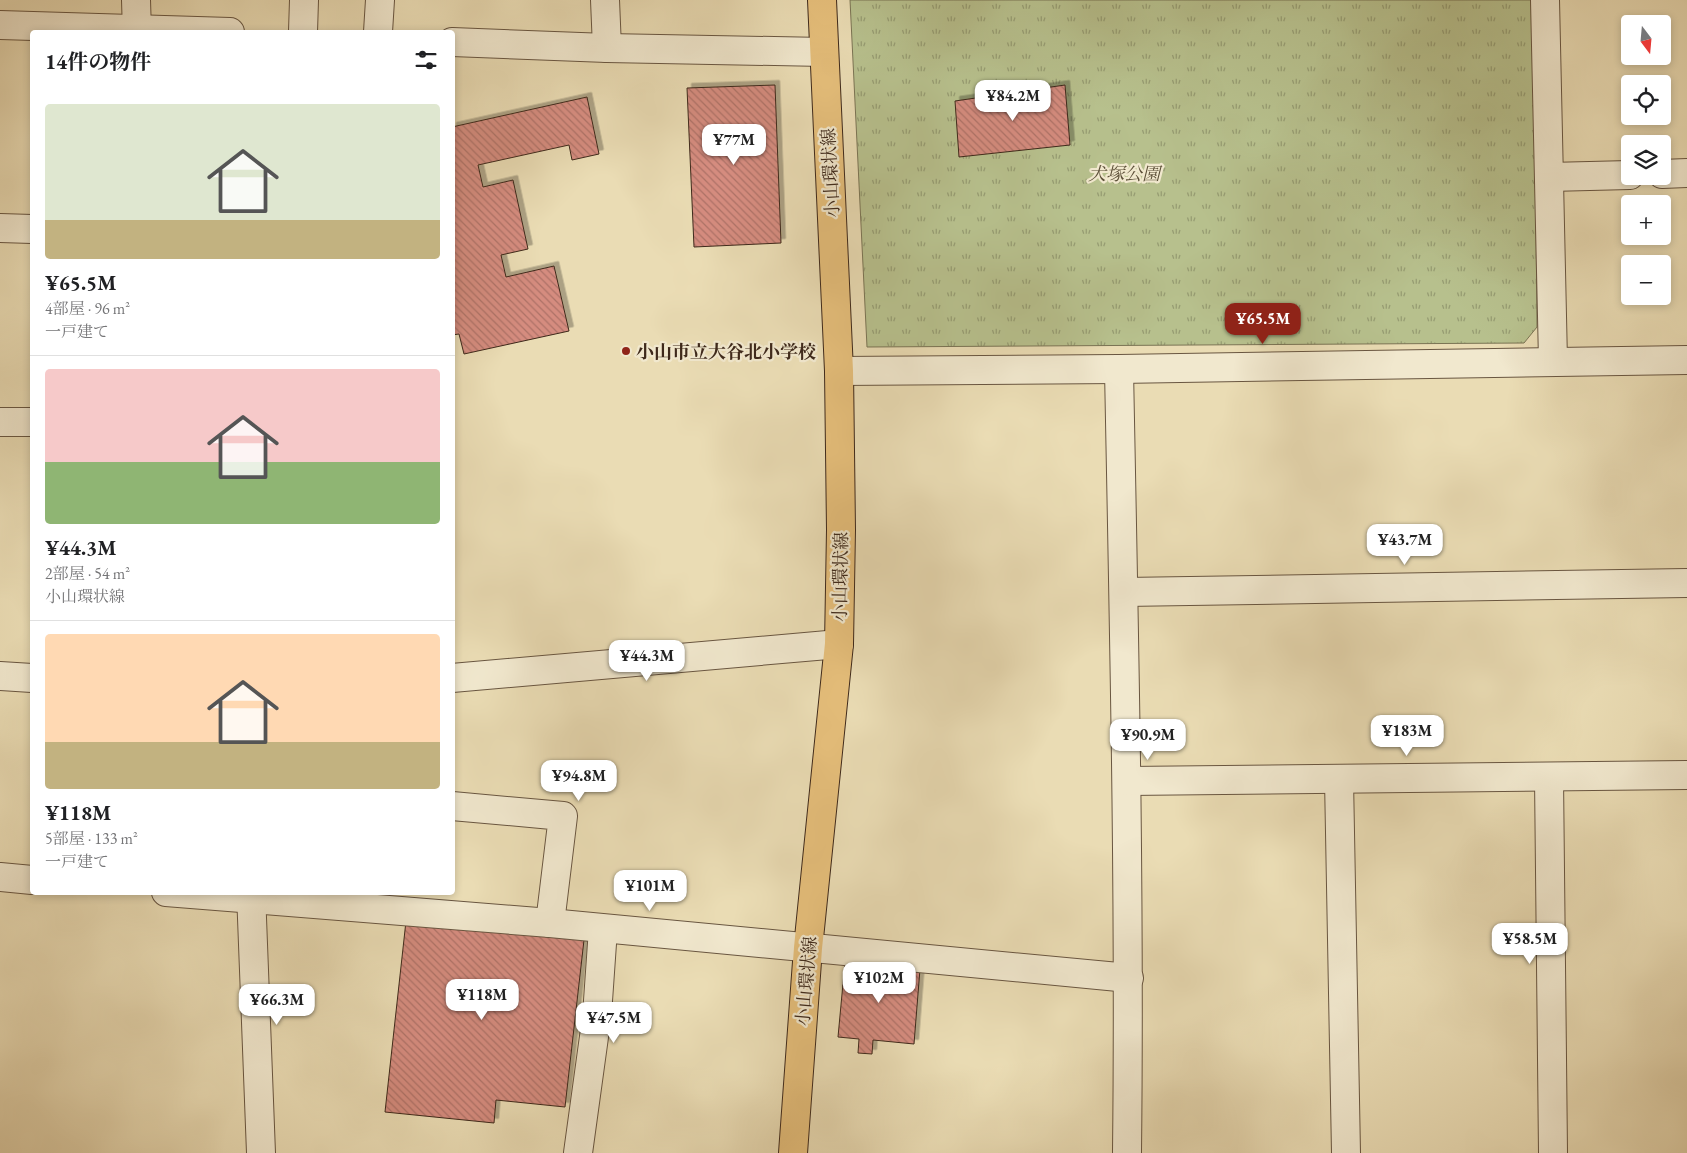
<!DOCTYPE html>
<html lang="ja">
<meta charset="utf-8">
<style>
body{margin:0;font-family:"EB Garamond","Noto Serif JP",serif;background:#f2f2f2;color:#202124;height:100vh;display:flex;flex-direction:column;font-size:19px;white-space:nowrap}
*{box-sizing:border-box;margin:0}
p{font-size:16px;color:#757577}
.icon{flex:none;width:28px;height:28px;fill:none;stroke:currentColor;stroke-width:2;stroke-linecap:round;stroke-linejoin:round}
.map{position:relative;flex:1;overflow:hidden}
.details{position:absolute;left:30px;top:30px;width:425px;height:865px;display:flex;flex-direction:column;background:#fff;border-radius:5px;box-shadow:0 2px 8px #0003}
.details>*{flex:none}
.needle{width:32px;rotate:164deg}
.buttons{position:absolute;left:1621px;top:15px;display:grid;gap:10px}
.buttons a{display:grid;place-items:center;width:50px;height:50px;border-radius:5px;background:#fff;box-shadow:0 2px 8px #0003;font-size:25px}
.price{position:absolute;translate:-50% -42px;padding:0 11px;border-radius:10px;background:#fff;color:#222;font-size:16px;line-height:32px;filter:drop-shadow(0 1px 2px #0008)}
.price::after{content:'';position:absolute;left:50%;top:30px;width:15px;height:11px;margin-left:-8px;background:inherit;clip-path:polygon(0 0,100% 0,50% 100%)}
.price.active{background:#8f2418;color:#fff}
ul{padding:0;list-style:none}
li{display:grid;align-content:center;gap:10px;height:265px;padding:0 15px}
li+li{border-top:1px solid #e0e0e0}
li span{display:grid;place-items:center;height:155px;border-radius:5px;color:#555}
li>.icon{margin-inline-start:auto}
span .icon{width:90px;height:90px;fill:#fffc;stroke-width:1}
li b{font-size:21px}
h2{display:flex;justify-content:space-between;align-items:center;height:60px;padding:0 15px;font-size:21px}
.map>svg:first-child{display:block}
</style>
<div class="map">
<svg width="1687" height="1153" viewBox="0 0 1687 1153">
<defs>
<pattern id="grass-tufts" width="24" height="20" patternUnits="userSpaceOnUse" patternTransform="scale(1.25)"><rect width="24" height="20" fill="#b7c08d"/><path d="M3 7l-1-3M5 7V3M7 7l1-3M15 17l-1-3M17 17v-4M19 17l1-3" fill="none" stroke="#969c72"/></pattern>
<pattern id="building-back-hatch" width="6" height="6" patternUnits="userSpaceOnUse" patternTransform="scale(1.25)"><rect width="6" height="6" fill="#d58c7f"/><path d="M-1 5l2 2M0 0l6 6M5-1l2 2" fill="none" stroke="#ae7267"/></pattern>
<filter id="shadow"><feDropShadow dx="4.5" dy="-4.5" stdDeviation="0" flood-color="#0004"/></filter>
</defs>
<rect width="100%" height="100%" fill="#eadcb4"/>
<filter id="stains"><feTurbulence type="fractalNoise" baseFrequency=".004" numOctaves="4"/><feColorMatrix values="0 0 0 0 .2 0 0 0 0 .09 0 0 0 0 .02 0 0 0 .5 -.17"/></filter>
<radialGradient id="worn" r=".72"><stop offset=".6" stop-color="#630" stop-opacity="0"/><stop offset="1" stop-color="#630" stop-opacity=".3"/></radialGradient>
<path fill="url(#grass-tufts)" stroke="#7a7454" d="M850 0H1534L1537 327 1524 343 867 347Z"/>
<g fill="url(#building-back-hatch)" stroke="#3e291b" filter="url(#shadow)">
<path d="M775 85 781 243 694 247 687 88Z"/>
<path d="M1065 85 1070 145 959 157 955 101Z"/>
<path d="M587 97 599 154 572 160 569 145 478 165 483 187 513 180 528 249 501 255 506 277 554 266 569 331 464 354 459 334 452 335V127Z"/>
<path d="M406 921 584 940 565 1107 496 1100 494 1123 385 1112Z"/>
<path d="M845 962 920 969 914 1044 873 1040 872 1054 858 1053 859 1039 838 1037Z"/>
</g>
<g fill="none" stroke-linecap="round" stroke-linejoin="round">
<g stroke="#695641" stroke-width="30">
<g id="minor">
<path d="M136 0 137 32"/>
<path d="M605 0 607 48"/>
<path d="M1545 0 1553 361"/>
<path d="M0 25 230 32"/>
<path d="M303 32 304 0"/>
<path d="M378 32 380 0"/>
<path d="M452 42 607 48 824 52"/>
<path d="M1662 174 1687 173"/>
<path d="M1549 177 1630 175"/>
<path d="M0 228 32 229"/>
<path d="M1119 369C1124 630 1130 892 1127 1153"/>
<path d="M839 371 1119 369 1687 360"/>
<path d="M0 422H32"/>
<path d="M1124 592 1687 583"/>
<path d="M0 676 32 678"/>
<path d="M452 678 839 644"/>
<path d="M1549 777 1553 1153"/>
<path d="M1339 779 1346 1153"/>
<path d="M1127 781 1687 775"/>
<path d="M452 806 563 816 550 923"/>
<path d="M0 877 32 880"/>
<path d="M166 892 550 923 1129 978"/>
<path d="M251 892 261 1153"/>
<path d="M578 1153 597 1015 603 929"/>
</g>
</g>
<g stroke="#3e291b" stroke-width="30">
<path id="major" d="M793 1153 808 948 839 644 841 530 839 371 822 0"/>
</g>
<use href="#minor" stroke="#f1e8ce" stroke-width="28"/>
<use href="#major" stroke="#e5be7a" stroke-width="28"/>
</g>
<circle fill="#8f2418" stroke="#f1e8ce" stroke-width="2" cx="626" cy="351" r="5"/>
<g text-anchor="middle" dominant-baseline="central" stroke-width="4.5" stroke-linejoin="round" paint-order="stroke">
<g font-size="18" fill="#3e291b" stroke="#f1e8ce">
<text transform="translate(830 173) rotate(-93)">小山環状線</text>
<text transform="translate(840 577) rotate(-89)">小山環状線</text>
<text transform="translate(806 981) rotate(-85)">小山環状線</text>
</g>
<g font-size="18" font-style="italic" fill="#5c4f38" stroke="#f1e8ce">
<text x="1124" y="173">犬塚公園</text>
</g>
<g font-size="18" font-weight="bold" fill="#3e291b" stroke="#f1e8ce" text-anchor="start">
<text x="636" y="351">小山市立大谷北小学校</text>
</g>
</g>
<rect width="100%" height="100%" filter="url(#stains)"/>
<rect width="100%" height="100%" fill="url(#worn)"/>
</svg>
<div class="buttons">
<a><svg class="needle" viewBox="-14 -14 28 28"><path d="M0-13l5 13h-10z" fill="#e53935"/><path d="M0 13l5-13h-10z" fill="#757577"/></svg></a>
<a><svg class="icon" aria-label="locate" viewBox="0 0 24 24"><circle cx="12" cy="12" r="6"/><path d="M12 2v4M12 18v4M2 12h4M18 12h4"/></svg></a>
<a><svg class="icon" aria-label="layers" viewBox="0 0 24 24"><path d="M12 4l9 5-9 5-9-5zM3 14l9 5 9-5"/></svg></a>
<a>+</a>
<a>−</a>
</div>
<b class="price" style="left:1013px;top:122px">¥84.2M</b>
<b class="price" style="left:734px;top:166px">¥77M</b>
<b class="price active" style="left:1263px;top:345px">¥65.5M</b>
<b class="price" style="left:1405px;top:566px">¥43.7M</b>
<b class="price" style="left:647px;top:682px">¥44.3M</b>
<b class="price" style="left:1407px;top:757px">¥183M</b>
<b class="price" style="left:1148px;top:761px">¥90.9M</b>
<b class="price" style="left:579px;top:802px">¥94.8M</b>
<b class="price" style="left:650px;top:912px">¥101M</b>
<b class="price" style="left:1530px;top:965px">¥58.5M</b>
<b class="price" style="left:879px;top:1004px">¥102M</b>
<b class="price" style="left:482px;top:1021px">¥118M</b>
<b class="price" style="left:277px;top:1026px">¥66.3M</b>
<b class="price" style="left:614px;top:1044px">¥47.5M</b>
<section class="details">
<h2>14件の物件<svg class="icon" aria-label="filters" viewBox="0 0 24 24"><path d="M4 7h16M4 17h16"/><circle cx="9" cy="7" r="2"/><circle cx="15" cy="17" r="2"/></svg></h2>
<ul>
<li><span style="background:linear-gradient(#dfe7d0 75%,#c2b280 0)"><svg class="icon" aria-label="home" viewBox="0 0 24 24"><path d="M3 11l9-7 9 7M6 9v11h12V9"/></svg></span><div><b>¥65.5M</b><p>4部屋 · 96 m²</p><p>一戸建て</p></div></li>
<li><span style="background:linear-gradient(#f6c9c9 60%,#8fb573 0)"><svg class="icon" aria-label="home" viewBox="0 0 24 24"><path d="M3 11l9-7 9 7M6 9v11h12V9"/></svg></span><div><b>¥44.3M</b><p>2部屋 · 54 m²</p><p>小山環状線</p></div></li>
<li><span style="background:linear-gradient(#ffd9b3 70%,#c2b280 0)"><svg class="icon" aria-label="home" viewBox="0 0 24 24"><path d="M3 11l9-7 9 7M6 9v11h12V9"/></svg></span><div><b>¥118M</b><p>5部屋 · 133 m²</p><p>一戸建て</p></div></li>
</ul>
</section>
</div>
